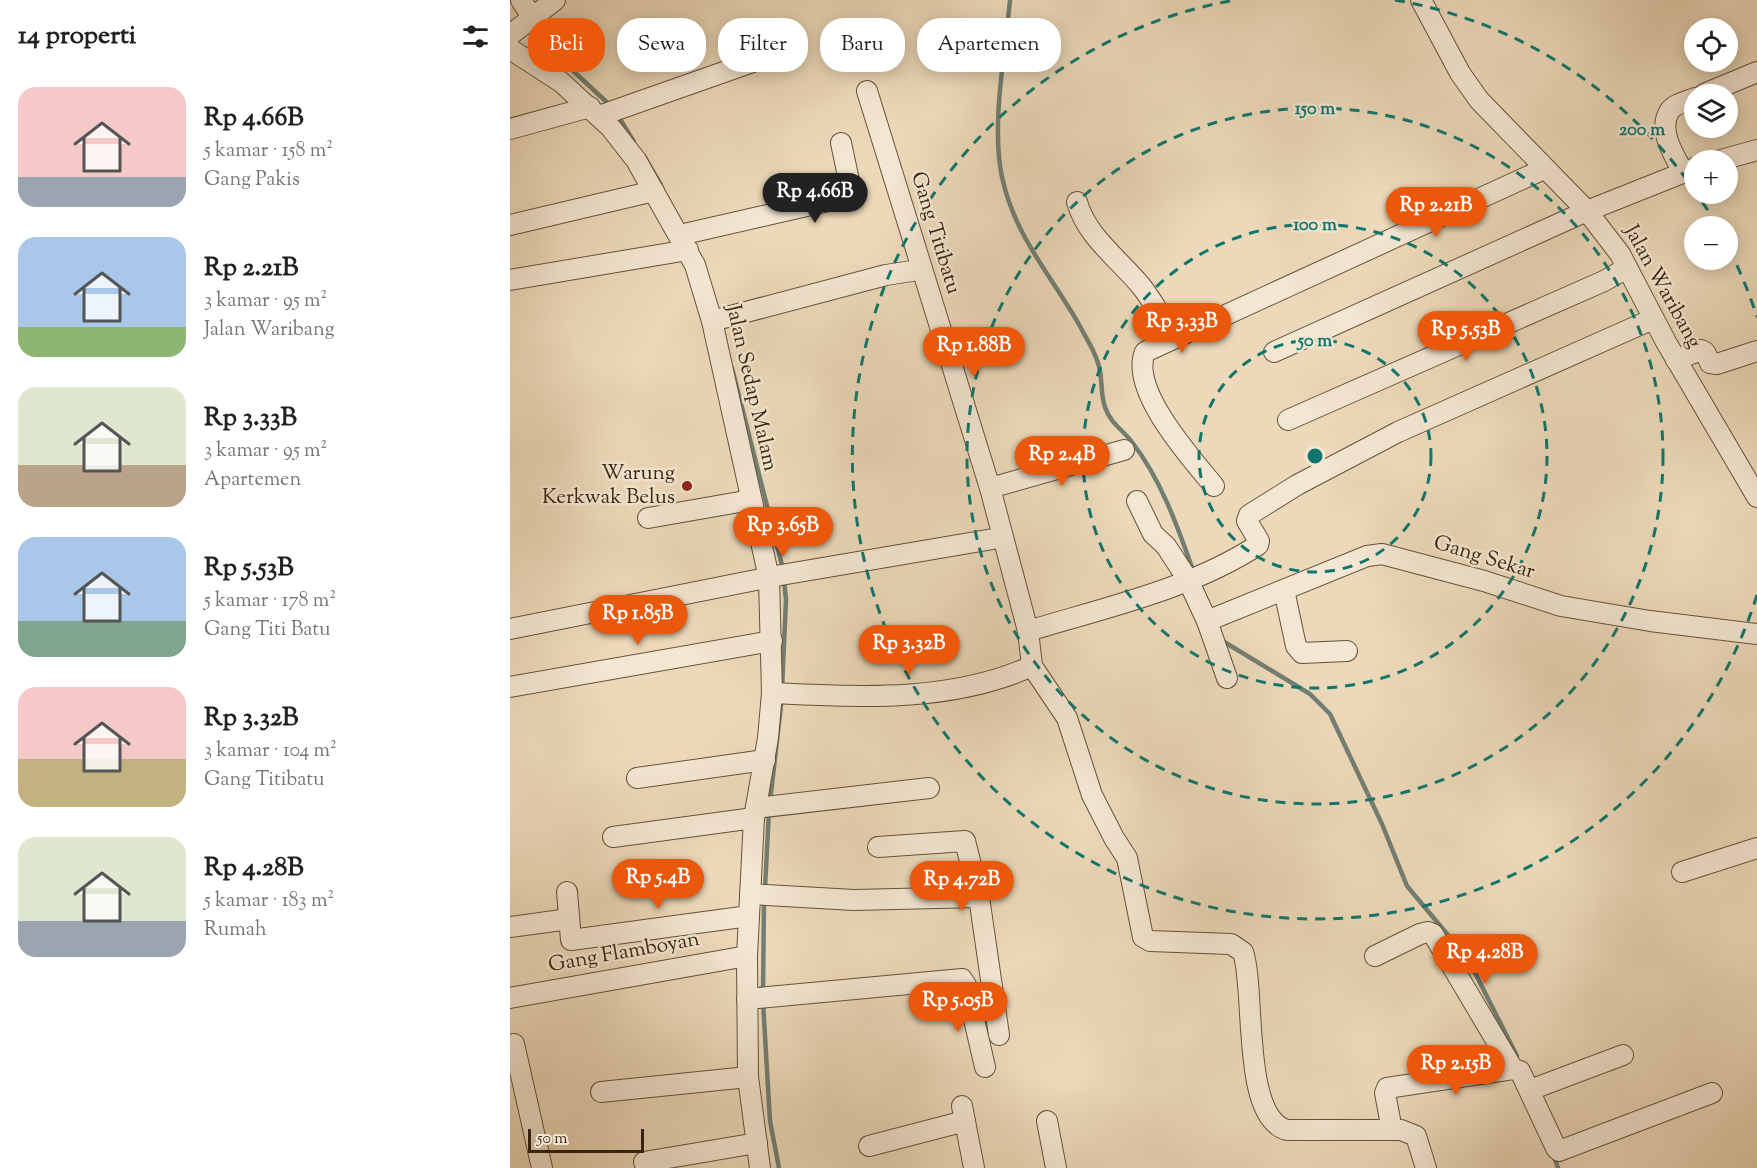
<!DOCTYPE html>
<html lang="id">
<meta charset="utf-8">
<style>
body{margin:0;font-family:"Sorts Mill Goudy",serif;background:#f2f2f2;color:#202124;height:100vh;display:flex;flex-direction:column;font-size:22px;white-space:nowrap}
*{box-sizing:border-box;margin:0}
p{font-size:20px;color:#757577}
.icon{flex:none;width:33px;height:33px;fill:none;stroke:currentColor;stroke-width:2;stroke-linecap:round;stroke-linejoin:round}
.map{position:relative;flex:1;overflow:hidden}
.sheet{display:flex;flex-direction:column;background:#fff;width:510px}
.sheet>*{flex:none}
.guide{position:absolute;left:18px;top:18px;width:570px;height:54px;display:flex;gap:12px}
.controls{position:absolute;left:1174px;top:18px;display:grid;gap:12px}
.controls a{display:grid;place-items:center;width:54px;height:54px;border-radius:50%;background:#fff;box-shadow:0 3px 15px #0003;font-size:30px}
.scale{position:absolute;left:18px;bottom:15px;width:116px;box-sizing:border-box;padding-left:6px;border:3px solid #39250e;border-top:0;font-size:16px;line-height:21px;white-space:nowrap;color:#39250e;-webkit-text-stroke:4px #f3e6d2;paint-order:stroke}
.price{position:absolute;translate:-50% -51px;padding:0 14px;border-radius:21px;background:#ea580c;color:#fff;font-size:20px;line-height:39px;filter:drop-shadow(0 2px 3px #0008)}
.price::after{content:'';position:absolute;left:50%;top:36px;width:18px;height:14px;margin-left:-9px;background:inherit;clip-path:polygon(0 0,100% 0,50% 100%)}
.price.on{background:#222;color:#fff}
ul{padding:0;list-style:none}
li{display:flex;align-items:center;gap:18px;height:150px;padding:0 18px}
li span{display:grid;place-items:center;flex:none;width:168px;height:120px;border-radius:18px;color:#555}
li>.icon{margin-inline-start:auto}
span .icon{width:72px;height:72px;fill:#fffc;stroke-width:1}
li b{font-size:26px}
h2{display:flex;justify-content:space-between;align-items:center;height:72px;padding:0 18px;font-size:26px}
.tag{padding:0 21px;border-radius:24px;background:#fff;box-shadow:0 3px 15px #0003;font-size:21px;line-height:54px}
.tag.on{background:#ea580c;color:#fff}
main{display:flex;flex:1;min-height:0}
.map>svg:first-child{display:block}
</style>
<main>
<section class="sheet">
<h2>14 properti<svg class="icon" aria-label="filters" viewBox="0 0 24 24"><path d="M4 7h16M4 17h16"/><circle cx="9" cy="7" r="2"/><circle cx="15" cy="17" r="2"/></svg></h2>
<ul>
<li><span style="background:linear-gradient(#f6c9c9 75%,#9aa5b1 0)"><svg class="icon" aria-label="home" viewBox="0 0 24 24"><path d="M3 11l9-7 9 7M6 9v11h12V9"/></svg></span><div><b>Rp 4.66B</b><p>5 kamar · 158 m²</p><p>Gang Pakis</p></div></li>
<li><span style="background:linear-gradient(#a9c7e8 75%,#8fb573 0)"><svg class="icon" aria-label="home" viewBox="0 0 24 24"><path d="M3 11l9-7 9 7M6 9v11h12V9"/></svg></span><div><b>Rp 2.21B</b><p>3 kamar · 95 m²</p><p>Jalan Waribang</p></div></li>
<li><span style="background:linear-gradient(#dfe7d0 65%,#b9a48a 0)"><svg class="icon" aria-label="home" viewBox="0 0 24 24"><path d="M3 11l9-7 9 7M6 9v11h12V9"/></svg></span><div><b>Rp 3.33B</b><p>3 kamar · 95 m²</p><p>Apartemen</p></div></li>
<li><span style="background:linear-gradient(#a9c7e8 70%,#7fa58c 0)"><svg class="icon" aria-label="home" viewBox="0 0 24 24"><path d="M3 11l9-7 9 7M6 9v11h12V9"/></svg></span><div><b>Rp 5.53B</b><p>5 kamar · 178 m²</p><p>Gang Titi Batu</p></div></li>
<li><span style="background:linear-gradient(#f6c9c9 60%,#c2b280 0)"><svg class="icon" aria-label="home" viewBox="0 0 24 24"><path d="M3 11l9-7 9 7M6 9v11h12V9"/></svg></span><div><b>Rp 3.32B</b><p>3 kamar · 104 m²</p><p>Gang Titibatu</p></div></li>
<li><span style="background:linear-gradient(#dfe7d0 70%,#9aa5b1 0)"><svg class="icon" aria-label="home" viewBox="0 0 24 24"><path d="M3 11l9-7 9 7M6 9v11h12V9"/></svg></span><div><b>Rp 4.28B</b><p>5 kamar · 183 m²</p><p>Rumah</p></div></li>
</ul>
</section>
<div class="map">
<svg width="1247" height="1168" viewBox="0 0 1247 1168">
<rect width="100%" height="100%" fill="#ecd9b9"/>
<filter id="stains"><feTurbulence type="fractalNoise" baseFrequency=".00333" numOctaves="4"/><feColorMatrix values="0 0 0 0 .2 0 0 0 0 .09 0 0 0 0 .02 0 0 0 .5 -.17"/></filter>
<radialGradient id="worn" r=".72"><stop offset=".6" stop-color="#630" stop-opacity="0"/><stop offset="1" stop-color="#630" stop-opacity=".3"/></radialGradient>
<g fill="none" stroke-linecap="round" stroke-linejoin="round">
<g stroke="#737e73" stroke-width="4.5">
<path d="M500 0C495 54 481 125 492 177 504 234 539 273 567 321 575 336 587 354 590 371 592 382 591 396 595 407 600 423 613 430 622 442 652 481 668 528 684 573"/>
<path d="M18 29 102 107"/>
<path d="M107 114 124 142"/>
<path d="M134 156 151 185"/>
<path d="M222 368 273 569"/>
<path d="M711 640 800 694 820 714 872 824 897 886 958 959 1007 1056"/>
<path d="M272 689 276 600 274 580"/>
<path d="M260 802 272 697"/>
<path d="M255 889 259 810"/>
<path d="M253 994 254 900"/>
<path d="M253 1002 260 1121 269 1168"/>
<path d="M1043 1154 1048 1168"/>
</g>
<g stroke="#665239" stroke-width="22">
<g id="minor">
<path d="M11 0 22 17"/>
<path d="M911 0 950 73 969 100 1077 211 1110 254 1156 342 1247 497"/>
<path d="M0 35 45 0"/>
<path d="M0 49 51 82 101 128 126 160 185 265 202 321 259 578 262 693 258 738 244 818 237 956 238 1077 250 1168"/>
<path d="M357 91 480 488 518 631 522 666"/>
<path d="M1194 94 1247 72"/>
<path d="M89 116 248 60"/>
<path d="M0 129 80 107"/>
<path d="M1211 160 1247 150"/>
<path d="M1173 172C1164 155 1148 131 1159 112 1163 104 1178 101 1185 98"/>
<path d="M567 202C577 237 608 258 631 286 643 301 653 320 664 337"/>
<path d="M0 225 144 191"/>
<path d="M170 235 340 196 341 190 331 143"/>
<path d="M0 280 178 250"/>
<path d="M202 321 376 275 402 271"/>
<path d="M764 352 1077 211 1185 168"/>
<path d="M1166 360 1191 350 1195 352 1200 363 1207 364 1247 351"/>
<path d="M778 420 1094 281 1117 268"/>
<path d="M704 486C682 459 619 390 635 352L1034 169"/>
<path d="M480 488 614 450"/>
<path d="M627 501 643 534 656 546 678 580 697 621 717 678"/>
<path d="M138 518 241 500"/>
<path d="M774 590 786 646 792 653 837 651"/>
<path d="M697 621 857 556 872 554 974 581 1051 606 1140 621 1247 634"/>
<path d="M0 629 271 575 483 539"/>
<path d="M518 631C594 608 681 589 748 545L749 541 737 521 739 515 787 485 888 432 1143 319"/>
<path d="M522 666 557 718 582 795 604 838 617 858 633 937 640 941 721 944 733 952C746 991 731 1117 777 1130H891L906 1136 916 1168"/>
<path d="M0 687 262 641"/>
<path d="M262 693C350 697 440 703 522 666"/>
<path d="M127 778 255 760"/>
<path d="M246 808 419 788"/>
<path d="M103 837 244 818"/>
<path d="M368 847 455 841 469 897 489 1035"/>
<path d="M1172 872 1247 848"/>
<path d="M57 892 61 940 239 916"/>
<path d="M240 894 344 900 469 897"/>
<path d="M0 927 59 919"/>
<path d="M865 956 910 934 918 932 923 934 1003 1069"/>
<path d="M0 998 237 956"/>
<path d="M237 999 452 979 456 985 475 1067"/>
<path d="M4 1044 32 1168"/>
<path d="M1020 1090 1113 1055"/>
<path d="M91 1092 238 1077"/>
<path d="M452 1106 464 1168"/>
<path d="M537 1121 546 1168"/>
<path d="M882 1130 875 1093 877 1088 1003 1069 1010 1071 1046 1148 1049 1151 1202 1093"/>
<path d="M359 1146 455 1121"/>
<path d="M134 1162 247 1143"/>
</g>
</g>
<use href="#minor" stroke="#f3e6d2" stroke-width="20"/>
</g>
<g fill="none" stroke="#0f766e" stroke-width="3" stroke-dasharray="10 8">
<circle cx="805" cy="456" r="116"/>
<circle cx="805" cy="456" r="232"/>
<circle cx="805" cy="456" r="348"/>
<path d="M1247 595A463 463 0 1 1 725 0M885 0A463 463 0 0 1 1206 224M1219 249A463 463 0 0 1 1247 317"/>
</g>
<circle fill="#8f2418" stroke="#f3e6d2" stroke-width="2" cx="177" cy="486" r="6"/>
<g text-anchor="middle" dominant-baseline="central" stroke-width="5" stroke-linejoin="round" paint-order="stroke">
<g font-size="21" fill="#39250e" stroke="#f3e6d2">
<text transform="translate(425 233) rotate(73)">Gang Titibatu</text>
<text transform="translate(1152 287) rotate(61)">Jalan Waribang</text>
<text transform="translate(241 388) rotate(77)">Jalan Sedap Malam</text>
<text transform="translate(974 558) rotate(17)">Gang Sekar</text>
<text transform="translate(114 953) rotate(-10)">Gang Flamboyan</text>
</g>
<g font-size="21" fill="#39250e" stroke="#f3e6d2" text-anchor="end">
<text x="165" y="474">Warung<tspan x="165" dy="24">Kerkwak Belus</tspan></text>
</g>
</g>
<circle cx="805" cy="456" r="9" fill="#0f766e" stroke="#f3e6d2" stroke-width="3"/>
<g font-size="18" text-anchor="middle" font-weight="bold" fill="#0f766e" stroke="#f3e6d2" stroke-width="5" stroke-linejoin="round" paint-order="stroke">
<text x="805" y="114">150 m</text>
<text x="1132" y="135">200 m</text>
<text x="805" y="230">100 m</text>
<text x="805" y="346">50 m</text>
</g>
<rect width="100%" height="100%" filter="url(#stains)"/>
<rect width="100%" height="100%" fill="url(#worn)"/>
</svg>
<div class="controls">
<a><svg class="icon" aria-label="locate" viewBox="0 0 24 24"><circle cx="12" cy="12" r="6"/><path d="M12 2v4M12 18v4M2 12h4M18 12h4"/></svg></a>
<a><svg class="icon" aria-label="layers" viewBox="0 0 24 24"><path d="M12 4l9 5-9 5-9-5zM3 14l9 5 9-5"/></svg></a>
<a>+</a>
<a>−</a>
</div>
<div class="scale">50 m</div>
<b class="price on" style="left:305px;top:224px">Rp 4.66B</b>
<b class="price" style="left:926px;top:238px">Rp 2.21B</b>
<b class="price" style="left:672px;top:354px">Rp 3.33B</b>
<b class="price" style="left:956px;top:362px">Rp 5.53B</b>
<b class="price" style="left:464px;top:378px">Rp 1.88B</b>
<b class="price" style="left:552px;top:487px">Rp 2.4B</b>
<b class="price" style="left:273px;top:558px">Rp 3.65B</b>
<b class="price" style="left:128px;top:646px">Rp 1.85B</b>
<b class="price" style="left:399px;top:676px">Rp 3.32B</b>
<b class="price" style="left:148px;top:910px">Rp 5.4B</b>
<b class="price" style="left:452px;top:912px">Rp 4.72B</b>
<b class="price" style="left:975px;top:985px">Rp 4.28B</b>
<b class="price" style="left:448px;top:1033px">Rp 5.05B</b>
<b class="price" style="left:946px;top:1096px">Rp 2.15B</b>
<div class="guide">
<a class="tag on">Beli</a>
<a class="tag">Sewa</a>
<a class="tag">Filter</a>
<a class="tag">Baru</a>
<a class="tag">Apartemen</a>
</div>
</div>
</main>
